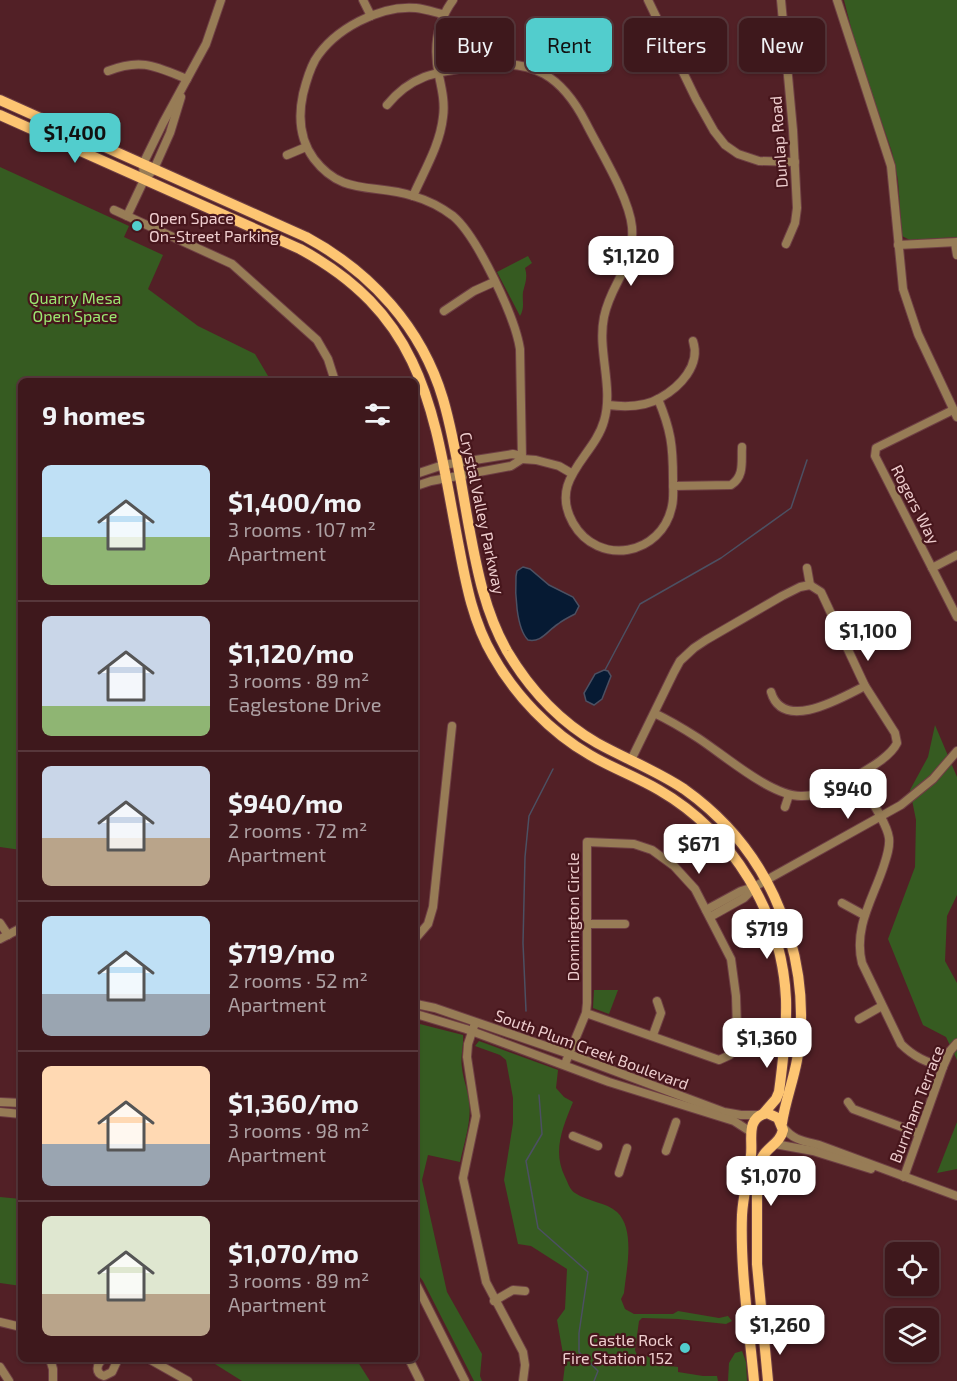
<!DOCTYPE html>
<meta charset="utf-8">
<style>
body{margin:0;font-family:"Exo 2",sans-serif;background:#452125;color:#f1f3f6;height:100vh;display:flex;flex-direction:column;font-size:22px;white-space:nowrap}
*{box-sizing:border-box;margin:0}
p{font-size:20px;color:#ada0a3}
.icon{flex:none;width:33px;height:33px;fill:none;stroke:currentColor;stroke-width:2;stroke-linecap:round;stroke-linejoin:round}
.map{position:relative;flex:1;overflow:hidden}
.details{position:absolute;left:18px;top:378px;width:400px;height:984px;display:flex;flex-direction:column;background:#3e181c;border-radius:9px;box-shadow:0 2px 4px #0004,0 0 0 2px #57373b}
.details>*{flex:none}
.guide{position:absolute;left:436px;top:18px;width:430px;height:54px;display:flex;gap:12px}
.fabs{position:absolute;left:885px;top:1242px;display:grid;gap:12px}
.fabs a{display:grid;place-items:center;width:54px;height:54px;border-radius:9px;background:#3e181c;box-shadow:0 2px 4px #0004,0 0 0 2px #57373b;font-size:30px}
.price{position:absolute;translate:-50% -51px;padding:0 14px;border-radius:12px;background:#fff;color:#222;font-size:20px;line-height:39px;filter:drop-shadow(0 2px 3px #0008)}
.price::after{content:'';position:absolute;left:50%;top:36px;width:18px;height:14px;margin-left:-9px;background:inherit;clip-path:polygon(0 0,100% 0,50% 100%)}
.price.selected{background:#52cdcd;color:#111}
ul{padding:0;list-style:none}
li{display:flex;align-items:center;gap:18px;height:150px;padding:0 24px}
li+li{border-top:2px solid #57373b}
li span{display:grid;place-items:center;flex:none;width:168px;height:120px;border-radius:9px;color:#555}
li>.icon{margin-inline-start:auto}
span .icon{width:72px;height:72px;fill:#fffc;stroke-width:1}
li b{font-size:26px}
h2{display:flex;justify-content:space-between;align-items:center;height:72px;padding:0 24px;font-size:26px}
.chip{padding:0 21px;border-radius:9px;background:#3e181c;box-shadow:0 2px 4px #0004,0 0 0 2px #57373b;font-size:21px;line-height:54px}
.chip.selected{background:#52cdcd;color:#111}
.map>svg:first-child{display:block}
</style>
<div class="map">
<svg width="957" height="1381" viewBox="0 0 957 1381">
<rect width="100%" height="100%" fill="#522026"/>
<g fill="#365b21">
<path d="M844 0H957V237L910 240 902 236 898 180 892 152 857 51Z"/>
<path d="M0 167 129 226 124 237 163 255 148 289 198 326 255 354 271 381H21V850L0 847Z"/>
<path d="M528 256 532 263 525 268C528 278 525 283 523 292 522 302 525 307 520 316L497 272Z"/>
<path d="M935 725 957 777V895L947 916 945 961 957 983V1060L946 1037 923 1025 888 939 915 867 916 820 910 790 928 757Z"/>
<path d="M594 990H618L609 1014 593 1008Z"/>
<path d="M416 1023 463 1035C464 1045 460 1057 462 1068 463 1079 468 1090 469 1101 472 1120 464 1143 460 1162L428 1155 422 1180 447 1292 482 1354 480 1376 482 1381H474L423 1281 416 1272Z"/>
<path d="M479 1041 558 1070 556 1088 564 1097 573 1102C563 1127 552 1151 565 1177 568 1183 570 1190 575 1193 588 1202 606 1202 617 1212 636 1230 626 1271 624 1293L621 1299 625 1309 634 1314H673L678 1311 719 1318 728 1316 732 1321 726 1324 678 1319 642 1318 639 1321 635 1350 637 1355 661 1358V1365L678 1367V1372L703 1376H717L718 1381H563L565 1365 557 1320 565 1309 567 1269 531 1246 518 1244 504 1180 513 1123V1098L506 1060 500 1055 475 1046Z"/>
<path d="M957 1122V1169L937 1173Z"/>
<path d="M0 1197 21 1199V1286L0 1283Z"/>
<path d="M742 1351 746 1362 747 1381H728L729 1363 735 1353Z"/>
<path d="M207 1359H356L370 1381H242Z"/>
</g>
<g fill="#061a33" stroke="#4c5062" stroke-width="1.5">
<path d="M523 567 530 569 549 585 573 597 579 606 575 614C569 617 563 620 558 624 547 631 541 643 528 640 516 628 515 592 516 576L517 571Z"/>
<path d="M604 670 608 671 611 676 602 699 594 705 586 701 584 693 595 674Z"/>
</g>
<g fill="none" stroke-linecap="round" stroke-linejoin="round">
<g stroke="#4c5062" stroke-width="1.5">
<path d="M605 670 640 604 721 558 791 508 807 460"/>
<path d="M526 1011 523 943 525 857 529 816 553 769"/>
<path d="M539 1095 542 1134 526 1161 538 1228 588 1272 579 1333V1352L598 1371 594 1381"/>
</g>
<g stroke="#6e3f44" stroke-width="10">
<g id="minor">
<path d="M363 0 371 16"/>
<path d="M648 0 696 99 714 131 725 145 738 154 759 161 795 162"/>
<path d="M781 0 793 130 797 208 795 223 786 244"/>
<path d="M837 0 891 166 903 289 918 334 957 417"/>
<path d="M442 14C434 12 425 9 416 8 380 5 334 29 315 60 309 71 306 82 303 94 298 117 300 140 314 159 343 197 374 183 413 196 427 200 441 207 453 216 477 236 515 317 520 349L522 459"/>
<path d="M108 71C141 58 155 66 187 79"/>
<path d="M387 105C414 72 441 72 480 66 533 58 562 76 586 123 600 151 629 197 632 227 635 267 611 282 604 317 597 351 614 387 604 421 594 457 548 479 573 523 598 567 662 556 672 506 674 498 673 488 673 479 673 446 671 430 658 399"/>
<path d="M287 155 306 147"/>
<path d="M144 180 143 164 163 123 206 44 221 0"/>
<path d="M413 196C424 171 440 145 443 117 445 103 442 90 439 76 433 48 436 23 453 0"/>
<path d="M114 210 232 264 317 340 328 359 335 381"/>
<path d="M127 216 144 180 154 169 170 133 181 97"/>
<path d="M955 243 957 255"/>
<path d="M898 245 957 242"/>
<path d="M444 311 474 291 494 282"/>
<path d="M608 405C624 407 645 407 660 398 680 387 701 365 693 341"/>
<path d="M953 410 880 446 876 448 875 456 957 617"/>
<path d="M416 474 443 465 513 454 517 455 522 459 536 460 559 466 571 473"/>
<path d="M416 486 431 481 511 466 522 459"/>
<path d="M673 486 731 485C745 476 741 461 742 447"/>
<path d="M807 568 810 585"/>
<path d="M932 568 957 555"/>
<path d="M771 692C783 733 843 697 865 686"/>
<path d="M631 760 674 672 680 661 694 648 706 640 782 596 800 587 810 585 821 592 865 686 895 733 897 743C891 756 870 768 858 775 841 785 822 796 802 796 772 797 724 755 698 738 684 729 669 720 654 713"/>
<path d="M856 776C865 791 887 822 889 838 890 847 887 856 884 865 874 897 853 927 862 963L901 1044C914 1057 926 1062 943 1067"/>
<path d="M785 807 789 795"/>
<path d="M842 903 864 915"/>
<path d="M706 910 741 891 754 887 901 805 933 779 957 751"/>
<path d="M710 917 744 898 752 890"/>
<path d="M0 923 8 935"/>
<path d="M587 924H625"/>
<path d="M416 938 428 924 433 907 452 726"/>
<path d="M0 939 21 928"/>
<path d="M416 1004 435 1008 569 1054 724 1112 741 1115H760"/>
<path d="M416 1014 466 1029 609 1082 734 1121 751 1132"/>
<path d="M859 1019 882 1006"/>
<path d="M475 1023 468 1044 467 1057 476 1116 463 1178 486 1282 523 1352 525 1365 523 1381"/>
<path d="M653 1035 661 1013 657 1001"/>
<path d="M565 1064 586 1013 587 1003V842L634 844 652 850 674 866 695 889 731 959 736 996 737 1029 730 1055 719 1060 586 1013"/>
<path d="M0 1102 21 1103"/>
<path d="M848 1102 853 1109 918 1133"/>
<path d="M0 1112 21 1114"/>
<path d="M783 1127C793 1140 803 1141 819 1145L957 1196"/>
<path d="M573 1136 598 1146"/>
<path d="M775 1144 813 1151 871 1169"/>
<path d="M666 1151 676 1122"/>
<path d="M619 1173 627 1148"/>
<path d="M904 1177 943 1067 950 1051 957 1043"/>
<path d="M416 1284 465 1381"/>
<path d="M494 1301 513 1290 525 1291"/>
<path d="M0 1322 21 1327"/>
<path d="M50 1359 53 1369V1381"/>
<path d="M103 1359C96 1365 95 1373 104 1376L112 1372 118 1359"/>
<path d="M149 1359 188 1381"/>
<path d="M409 1359 420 1381"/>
<path d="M0 1367 9 1381"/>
</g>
</g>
<g stroke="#6e3f44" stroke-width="12">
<g id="major">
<path d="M0 100 306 237C371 272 422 328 443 399 455 440 461 484 469 527 477 570 485 612 507 651 529 688 559 721 597 743 626 759 657 771 684 789 722 816 754 853 774 896 798 947 807 1005 797 1060 793 1082 785 1102 782 1123"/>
<path d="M0 115 300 249C429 319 434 418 459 547 466 584 473 622 493 656 515 695 550 732 590 755 612 768 637 777 659 790 733 833 782 914 786 999 787 1030 783 1062 779 1092L776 1099 763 1114"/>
<path d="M754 1381C749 1326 740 1270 742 1215 743 1195 749 1175 751 1155 753 1139 745 1118 767 1113L778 1118 783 1130C779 1147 762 1146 757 1171V1264L768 1381"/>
</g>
</g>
<use href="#minor" stroke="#977c56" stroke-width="8"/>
<use href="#major" stroke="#fdc572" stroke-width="10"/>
</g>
<g fill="#52cdcd" stroke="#47161c" stroke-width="2">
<circle cx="137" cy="226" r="6"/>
<circle cx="685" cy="1348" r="6"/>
</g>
<g text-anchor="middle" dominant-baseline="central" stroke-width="4.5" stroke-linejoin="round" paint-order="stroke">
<g font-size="16" fill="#eecdce" stroke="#47161c">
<text transform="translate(778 142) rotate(-94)">Dunlap Road</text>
<text transform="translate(916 504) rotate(63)">Rogers Way</text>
<text transform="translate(483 513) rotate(78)">Crystal Valley Parkway</text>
<text transform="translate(572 917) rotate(-90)">Donnington Circle</text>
<text transform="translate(592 1049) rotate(20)">South Plum Creek Boulevard</text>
<text transform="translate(916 1104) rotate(-69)">Burnham Terrace</text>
</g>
<g font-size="16" fill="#eecdce" stroke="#47161c" text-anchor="start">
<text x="149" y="217">Open Space<tspan x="149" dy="18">On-Street Parking</tspan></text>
<text x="673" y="1339" text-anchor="end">Castle Rock<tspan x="673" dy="18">Fire Station 152</tspan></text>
</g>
<g font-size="16" fill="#9be771" stroke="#47161c">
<text x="75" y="297">Quarry Mesa<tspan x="75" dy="18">Open Space</tspan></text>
</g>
</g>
</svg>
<div class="fabs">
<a><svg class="icon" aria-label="locate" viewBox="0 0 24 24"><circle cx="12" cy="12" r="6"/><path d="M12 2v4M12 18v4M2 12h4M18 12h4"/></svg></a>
<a><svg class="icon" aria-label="layers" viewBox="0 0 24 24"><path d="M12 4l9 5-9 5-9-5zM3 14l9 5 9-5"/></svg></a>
</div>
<b class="price selected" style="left:75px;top:164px">$1,400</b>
<b class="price" style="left:631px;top:287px">$1,120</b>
<b class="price" style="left:868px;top:662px">$1,100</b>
<b class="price" style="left:848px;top:820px">$940</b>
<b class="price" style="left:699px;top:875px">$671</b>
<b class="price" style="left:767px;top:960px">$719</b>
<b class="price" style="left:767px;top:1069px">$1,360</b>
<b class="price" style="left:771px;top:1207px">$1,070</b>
<b class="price" style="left:780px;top:1356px">$1,260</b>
<div class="guide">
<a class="chip">Buy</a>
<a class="chip selected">Rent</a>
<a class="chip">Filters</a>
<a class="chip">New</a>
</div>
<section class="details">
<h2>9 homes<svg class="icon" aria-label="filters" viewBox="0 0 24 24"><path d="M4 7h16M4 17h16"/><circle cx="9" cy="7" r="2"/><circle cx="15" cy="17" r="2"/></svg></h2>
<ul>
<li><span style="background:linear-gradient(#bfe0f5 60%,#8fb573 0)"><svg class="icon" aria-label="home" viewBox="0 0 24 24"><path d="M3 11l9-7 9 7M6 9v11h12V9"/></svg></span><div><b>$1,400/mo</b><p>3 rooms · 107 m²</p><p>Apartment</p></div></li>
<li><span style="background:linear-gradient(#c9d6e8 75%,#8fb573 0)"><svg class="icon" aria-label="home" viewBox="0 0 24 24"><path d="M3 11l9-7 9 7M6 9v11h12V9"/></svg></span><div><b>$1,120/mo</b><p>3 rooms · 89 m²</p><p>Eaglestone Drive</p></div></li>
<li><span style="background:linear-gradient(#c9d6e8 60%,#b9a48a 0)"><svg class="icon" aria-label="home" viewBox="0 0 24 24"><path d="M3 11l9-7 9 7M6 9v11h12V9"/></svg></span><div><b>$940/mo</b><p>2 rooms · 72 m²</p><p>Apartment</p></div></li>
<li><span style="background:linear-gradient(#bfe0f5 65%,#9aa5b1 0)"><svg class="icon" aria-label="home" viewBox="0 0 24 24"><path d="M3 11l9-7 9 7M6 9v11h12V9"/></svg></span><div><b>$719/mo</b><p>2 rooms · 52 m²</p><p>Apartment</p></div></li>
<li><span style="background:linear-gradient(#ffd9b3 65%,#9aa5b1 0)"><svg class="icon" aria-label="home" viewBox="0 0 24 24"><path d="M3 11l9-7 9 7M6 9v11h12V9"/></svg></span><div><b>$1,360/mo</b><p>3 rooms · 98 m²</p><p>Apartment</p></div></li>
<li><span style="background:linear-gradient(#dfe7d0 65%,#b9a48a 0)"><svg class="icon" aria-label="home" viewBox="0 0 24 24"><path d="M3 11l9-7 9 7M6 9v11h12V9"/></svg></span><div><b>$1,070/mo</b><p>3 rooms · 89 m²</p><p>Apartment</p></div></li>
</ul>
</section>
</div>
